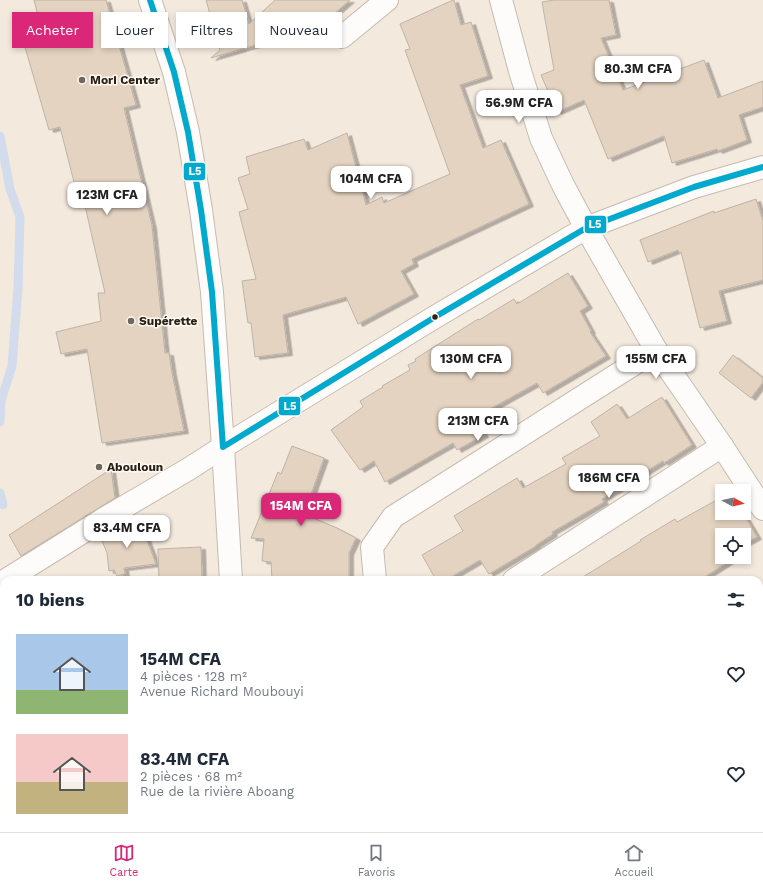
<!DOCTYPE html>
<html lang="fr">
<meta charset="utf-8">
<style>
body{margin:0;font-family:"Work Sans",sans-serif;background:#f2f2f3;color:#1f2937;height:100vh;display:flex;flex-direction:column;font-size:15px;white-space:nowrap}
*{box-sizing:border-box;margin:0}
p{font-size:13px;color:#747a83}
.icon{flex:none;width:22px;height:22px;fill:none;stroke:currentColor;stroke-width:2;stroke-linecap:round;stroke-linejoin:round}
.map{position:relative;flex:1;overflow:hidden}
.sheet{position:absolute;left:0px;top:576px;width:763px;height:256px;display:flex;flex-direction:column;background:#fff;border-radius:12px 12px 0 0;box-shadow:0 2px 6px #0003}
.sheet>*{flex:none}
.banner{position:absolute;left:12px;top:12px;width:400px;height:36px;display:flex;gap:8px}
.needle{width:26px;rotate:98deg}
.fabs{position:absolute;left:715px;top:484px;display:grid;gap:8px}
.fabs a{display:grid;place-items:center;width:36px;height:36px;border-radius:0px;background:#fff;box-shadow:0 2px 6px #0003;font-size:20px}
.price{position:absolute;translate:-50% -34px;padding:0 9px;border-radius:8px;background:#fff;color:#222;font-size:13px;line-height:26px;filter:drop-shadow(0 1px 2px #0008)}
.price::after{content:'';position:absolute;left:50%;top:24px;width:12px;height:9px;margin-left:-6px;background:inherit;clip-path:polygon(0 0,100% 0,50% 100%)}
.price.selected{background:#db2777;color:#fff}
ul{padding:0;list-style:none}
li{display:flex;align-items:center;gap:12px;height:100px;padding:0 16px}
li span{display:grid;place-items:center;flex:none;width:112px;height:80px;border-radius:0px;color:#555}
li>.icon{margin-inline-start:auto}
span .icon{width:48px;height:48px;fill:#fffc;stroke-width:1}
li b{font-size:17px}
h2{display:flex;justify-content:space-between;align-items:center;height:48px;padding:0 16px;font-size:17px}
.pill{padding:0 14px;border-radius:0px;background:#fff;box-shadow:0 2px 6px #0003;font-size:14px;line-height:36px}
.pill.selected{background:#db2777;color:#fff}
.menu{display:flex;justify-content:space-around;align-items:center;height:56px;border-top:1px solid #e0e1e3;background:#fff;font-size:11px;color:#747a83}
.menu a{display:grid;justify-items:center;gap:2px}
.menu .selected{color:#db2777}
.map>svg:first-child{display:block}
</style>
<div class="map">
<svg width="763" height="832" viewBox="0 0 763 832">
<defs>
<filter id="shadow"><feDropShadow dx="4.5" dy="2.5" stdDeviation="0" flood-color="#0004"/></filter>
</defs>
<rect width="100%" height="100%" fill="#f4e9dd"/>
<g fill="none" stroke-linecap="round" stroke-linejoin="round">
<g stroke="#d2dcec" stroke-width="9">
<path d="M0 136 10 189 20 217 18 288 12 366 1 401 0 422"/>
<path d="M0 493 3 505"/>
</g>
</g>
<g fill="#e4d3c0" stroke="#bdb4a9" filter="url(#shadow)">
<path d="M34 0H106L136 105 124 108 152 226 165 353H169L172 373 184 431 102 443 87 349 61 354 56 332 101 321 98 293H105L80 184 75 186 60 127 49 130 20 30 40 24Z"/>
<path d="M206 0H242L249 24 275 0H350L298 45 290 35 211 58 220 50Z"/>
<path d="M453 0H454L461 25 471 22 488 76 460 85 483 148 501 140 529 204 412 259 414 264 401 271 414 294 358 324 346 297 283 315 288 353 255 357 251 323H248L242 281 256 279 239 212 248 209 238 178 250 174 246 157 304 139 308 150 347 133 366 205 382 197 384 203 450 174 405 50 410 49 400 24Z"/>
<path d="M554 0H609L616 35 601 38 623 90 704 60 718 98 763 81V107L739 115 747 140 718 151 717 149 672 163 664 136 608 159 584 100 557 112 541 75 554 70 542 2Z"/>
<path d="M756 199 763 221V280L719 291 727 321 700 328 681 252 679 253 678 250 648 262 640 240 714 211V213Z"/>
<path d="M568 273 588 306 580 311 591 331 590 332 606 356 543 393 537 383 490 409 494 417 479 426 484 435 457 450 453 443 385 482 374 461 360 470 331 430 363 407 360 401 383 387 382 386 410 370 408 365 416 361 415 359 478 319 479 320 514 299 517 304Z"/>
<path d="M733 355 763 378V382L751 398 719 373Z"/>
<path d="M662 397 692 445 664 463 663 461 602 499 604 502 552 532 553 534 536 545V546L489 574 480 560 446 580H436L422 555 463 531 454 516 517 478 523 488 566 464 562 458 600 436 591 422 617 404 627 419Z"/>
<path d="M292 446 324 458 304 514 337 528 356 538 349 553V580H272L271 562 262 561 264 539 251 538 278 472 281 474Z"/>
<path d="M111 469 115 498 21 556 9 535Z"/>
<path d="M722 497V513H743L757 537 744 544V535H722V557L734 558 700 580H578L641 541 640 540 675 519 677 522Z"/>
<path d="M140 523 156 564 124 568 125 574 117 576 114 570 109 571 107 553 100 536 118 525 119 532Z"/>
<path d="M201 547 202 580H159L158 549Z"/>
</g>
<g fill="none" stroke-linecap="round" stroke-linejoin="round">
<g stroke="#c4bbb0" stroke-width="24">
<g id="minor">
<path d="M501 0 520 71 541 138 563 185 586 228 656 350 722 446 763 509"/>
<path d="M342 37 387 0"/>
<path d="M6 580 107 517 187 470 223 447"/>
<path d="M375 580 372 547 393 517 656 350"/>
<path d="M514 580 722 446"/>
<path d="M759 695 763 692"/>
<path d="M553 832 558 828"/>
</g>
</g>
<g stroke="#c4bbb0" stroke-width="24">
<g id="tertiary">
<path d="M223 447 231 580"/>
<path d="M239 828 240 832"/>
</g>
</g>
<g stroke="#c4bbb0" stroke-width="24">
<path id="secondary" d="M150 0 174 72 188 132 201 210 212 292 223 447 435 317 586 228 694 187 763 167"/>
</g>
<use href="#minor" stroke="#fdfcfa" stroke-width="22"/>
<use href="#tertiary" stroke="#fdfcfa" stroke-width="22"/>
<use href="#secondary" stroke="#fdfcfa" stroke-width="22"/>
<g stroke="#fffaf4" stroke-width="9">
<path id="bus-1" d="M150 0 174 72 188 132 201 210 212 292 223 447 435 317 586 228 694 187 763 167"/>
</g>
<use href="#bus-1" stroke="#00a9ce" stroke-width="6"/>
</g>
<g fill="#71675c" stroke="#fffaf4" stroke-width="1.5">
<circle cx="82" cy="80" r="4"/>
<circle cx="131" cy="321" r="4"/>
<circle cx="99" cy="467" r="4"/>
</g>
<circle fill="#2a2116" stroke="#fffaf4" stroke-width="1.5" cx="435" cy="317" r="3.5"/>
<g text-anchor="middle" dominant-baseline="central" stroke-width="3" stroke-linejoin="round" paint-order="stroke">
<g font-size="12" font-weight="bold" fill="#2a2116" stroke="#fffaf4" text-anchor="start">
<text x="90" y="80">Mori Center</text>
<text x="139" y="321">Supérette</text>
<text x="107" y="467">Abouloun</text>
</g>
</g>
<g stroke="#fffaf4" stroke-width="1.5">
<rect x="183" y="162" width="23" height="19" rx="4" fill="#00a9ce"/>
<rect x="584" y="215" width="23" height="19" rx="4" fill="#00a9ce"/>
<rect x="278" y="396" width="23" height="20" rx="4" fill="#00a9ce"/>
</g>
<g font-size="11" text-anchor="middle" font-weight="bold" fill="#fff">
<text x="195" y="175">L5</text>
<text x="595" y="228">L5</text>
<text x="290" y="410">L5</text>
</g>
</svg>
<div class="fabs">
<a><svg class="needle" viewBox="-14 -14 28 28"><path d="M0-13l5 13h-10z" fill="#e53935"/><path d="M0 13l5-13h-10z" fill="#747a83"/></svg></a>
<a><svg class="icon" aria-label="locate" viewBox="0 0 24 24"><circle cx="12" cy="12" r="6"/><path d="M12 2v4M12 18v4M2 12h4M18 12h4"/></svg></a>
</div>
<b class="price" style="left:638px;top:90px">80.3M CFA</b>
<b class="price" style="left:519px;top:124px">56.9M CFA</b>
<b class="price" style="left:371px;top:200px">104M CFA</b>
<b class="price" style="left:107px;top:216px">123M CFA</b>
<b class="price" style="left:471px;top:380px">130M CFA</b>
<b class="price" style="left:656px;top:380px">155M CFA</b>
<b class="price" style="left:478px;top:442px">213M CFA</b>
<b class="price" style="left:609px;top:499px">186M CFA</b>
<b class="price selected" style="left:301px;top:527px">154M CFA</b>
<b class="price" style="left:127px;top:549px">83.4M CFA</b>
<div class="banner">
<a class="pill selected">Acheter</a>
<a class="pill">Louer</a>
<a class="pill">Filtres</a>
<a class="pill">Nouveau</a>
</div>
<section class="sheet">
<h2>10 biens<svg class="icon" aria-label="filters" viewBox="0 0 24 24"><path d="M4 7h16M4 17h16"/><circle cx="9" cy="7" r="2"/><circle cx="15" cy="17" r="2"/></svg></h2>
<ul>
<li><span style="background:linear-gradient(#a9c7e8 70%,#8fb573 0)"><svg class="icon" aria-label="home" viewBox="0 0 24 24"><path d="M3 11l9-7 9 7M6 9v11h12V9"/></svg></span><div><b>154M CFA</b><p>4 pièces · 128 m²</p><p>Avenue Richard Moubouyi</p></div><svg class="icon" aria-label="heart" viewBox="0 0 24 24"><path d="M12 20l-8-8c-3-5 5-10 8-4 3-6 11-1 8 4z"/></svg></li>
<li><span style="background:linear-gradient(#f6c9c9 60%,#c2b280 0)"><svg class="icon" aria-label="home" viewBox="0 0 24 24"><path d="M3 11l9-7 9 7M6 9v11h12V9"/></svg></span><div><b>83.4M CFA</b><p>2 pièces · 68 m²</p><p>Rue de la rivière Aboang</p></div><svg class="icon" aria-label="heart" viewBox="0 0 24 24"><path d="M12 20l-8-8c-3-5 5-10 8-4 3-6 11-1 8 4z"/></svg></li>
</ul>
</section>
</div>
<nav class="menu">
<a class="selected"><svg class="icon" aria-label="map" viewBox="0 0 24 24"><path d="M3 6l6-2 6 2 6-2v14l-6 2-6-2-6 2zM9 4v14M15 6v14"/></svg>Carte</a>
<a><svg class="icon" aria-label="saved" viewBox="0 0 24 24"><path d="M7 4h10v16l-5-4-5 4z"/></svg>Favoris</a>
<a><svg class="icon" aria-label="home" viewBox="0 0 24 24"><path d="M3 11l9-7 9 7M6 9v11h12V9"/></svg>Accueil</a>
</nav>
